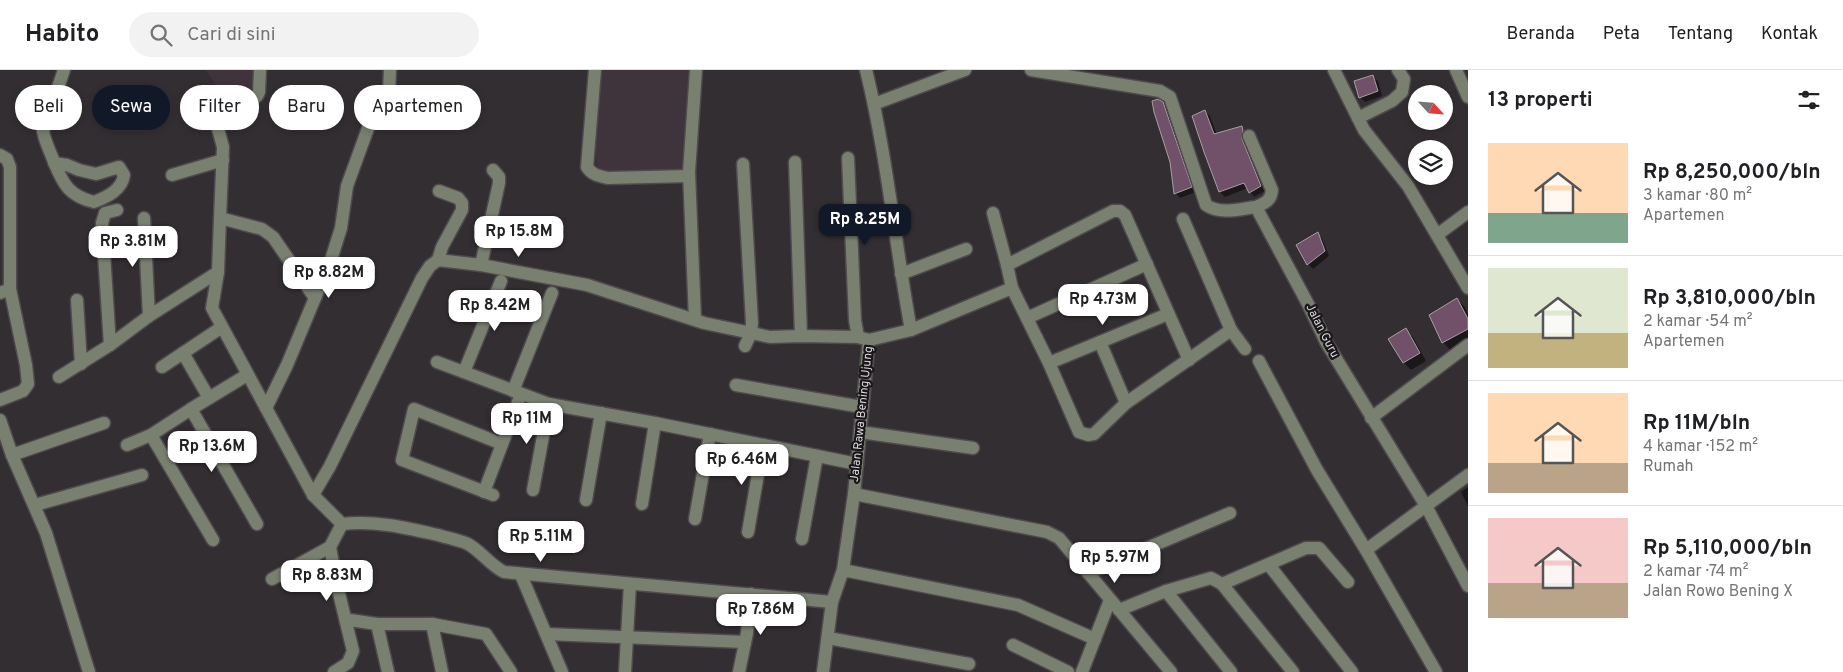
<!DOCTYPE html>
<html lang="id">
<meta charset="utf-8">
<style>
body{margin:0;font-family:Overpass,sans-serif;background:#f2f2f2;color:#202124;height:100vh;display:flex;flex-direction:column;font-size:19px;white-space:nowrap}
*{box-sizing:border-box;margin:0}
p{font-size:16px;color:#757577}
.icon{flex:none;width:28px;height:28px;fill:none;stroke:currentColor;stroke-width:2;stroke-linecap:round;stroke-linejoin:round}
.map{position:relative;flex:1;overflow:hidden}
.sheet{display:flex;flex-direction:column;background:#fff;width:375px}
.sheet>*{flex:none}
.banner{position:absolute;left:15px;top:15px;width:475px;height:45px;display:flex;gap:10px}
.needle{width:32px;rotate:116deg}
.controls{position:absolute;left:1408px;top:15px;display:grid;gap:10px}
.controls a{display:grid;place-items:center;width:45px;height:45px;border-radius:50%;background:#fff;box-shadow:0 2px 8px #0003;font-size:25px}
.price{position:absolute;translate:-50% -42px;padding:0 11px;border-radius:10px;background:#fff;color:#222;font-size:16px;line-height:32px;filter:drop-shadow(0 1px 2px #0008)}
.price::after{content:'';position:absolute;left:50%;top:30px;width:15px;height:11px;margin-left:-8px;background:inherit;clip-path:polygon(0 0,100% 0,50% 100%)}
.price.current{background:#111827;color:#fff}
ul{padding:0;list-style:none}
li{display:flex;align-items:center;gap:15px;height:125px;padding:0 20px}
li+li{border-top:1px solid #e0e0e0}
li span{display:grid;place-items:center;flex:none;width:140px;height:100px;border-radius:0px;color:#555}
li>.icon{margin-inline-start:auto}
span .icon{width:60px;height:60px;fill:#fffc;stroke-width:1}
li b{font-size:21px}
h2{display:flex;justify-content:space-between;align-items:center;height:60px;padding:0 20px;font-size:21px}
.chip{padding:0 18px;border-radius:22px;background:#fff;box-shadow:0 2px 8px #0003;font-size:18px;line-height:45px}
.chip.current{background:#111827;color:#fff}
header{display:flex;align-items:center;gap:30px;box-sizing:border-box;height:70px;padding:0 25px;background:#fff;border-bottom:1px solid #e0e0e0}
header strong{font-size:24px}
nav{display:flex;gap:28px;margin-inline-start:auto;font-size:18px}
.search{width:350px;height:45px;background:#f2f2f2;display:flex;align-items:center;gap:12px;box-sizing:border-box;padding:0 18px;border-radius:28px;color:#757577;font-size:19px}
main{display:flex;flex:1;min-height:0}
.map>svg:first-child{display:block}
</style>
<header>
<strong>Habito</strong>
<div class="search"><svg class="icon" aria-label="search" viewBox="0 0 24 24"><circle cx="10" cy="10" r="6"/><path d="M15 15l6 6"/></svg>Cari di sini</div>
<nav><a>Beranda</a><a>Peta</a><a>Tentang</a><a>Kontak</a></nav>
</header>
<main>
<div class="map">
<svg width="1468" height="602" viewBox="0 0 1468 602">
<rect width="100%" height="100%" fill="#332e32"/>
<g fill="#3f343c">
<path d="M206 0H257L256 22 227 33Z"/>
<path d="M601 0H690L683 102H598L596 89V74Z"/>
</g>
<g fill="#0007">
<path d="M1373 7 1378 11 1382 26 1365 32 1360 27Z"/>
<path d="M1162 33 1168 39 1196 122 1180 128 1176 124Z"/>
<path d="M1205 41 1210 46 1217 65 1241 58 1246 63V75L1265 121 1254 127 1248 118 1225 127 1220 122 1205 82Z"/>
<path d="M1317 164 1322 168 1329 186 1313 199 1308 194Z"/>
<path d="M1457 230 1465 237 1468 244V270L1450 280 1443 272Z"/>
<path d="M1405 260 1413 267 1426 291 1411 300 1404 293 1390 269Z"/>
<path d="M1468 417V436L1461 422Z"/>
</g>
<g fill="#715169" stroke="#a69fa4">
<path d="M1373 5 1378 21 1359 28 1354 11Z"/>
<path d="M1158 29 1163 32 1192 117 1174 124 1170 92 1154 42 1152 31Z"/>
<path d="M1205 40 1214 64 1242 56 1243 61 1242 69 1261 116 1249 123 1244 113 1219 122 1204 82 1192 46Z"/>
<path d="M1318 162 1325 181 1307 195 1296 175Z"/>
<path d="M1457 228 1468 249V259L1442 273 1429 245Z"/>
<path d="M1406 258 1420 283 1403 293 1388 269Z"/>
</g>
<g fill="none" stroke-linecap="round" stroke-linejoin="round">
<g stroke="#4e4a4d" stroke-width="15">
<g id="minor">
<path d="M260 0 259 22 257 26 216 41 215 48 223 77 220 148 262 159 273 167 315 228 287 295 266 338 313 425 342 454"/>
<path d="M595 0 587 97C592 105 599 106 608 108L689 106"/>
<path d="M1031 0 1160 21 1170 27 1206 135C1221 145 1239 139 1256 137L1308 234 1326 272 1426 436 1468 516"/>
<path d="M1334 0 1364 60 1408 116 1468 218"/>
<path d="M1456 0 1468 27"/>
<path d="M874 34 965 0"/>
<path d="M1358 48 1392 31 1402 22 1404 9 1398 0"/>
<path d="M1249 66 1272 120C1271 131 1265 133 1256 137"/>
<path d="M0 85 7 89 10 97V219L0 223"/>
<path d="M848 88 855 250 858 267"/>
<path d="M795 92 801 266"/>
<path d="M54 93 67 95 79 100 96 104 119 97 124 105C122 120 107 127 94 132 69 126 63 114 54 92 50 81 45 72 43 61L64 0"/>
<path d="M743 94 752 253 751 263 745 276"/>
<path d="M172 105 223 90"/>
<path d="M993 143 1007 195 1012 218"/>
<path d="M144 148 149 246"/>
<path d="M220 148 218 202 212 238 266 338"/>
<path d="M1183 149 1231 260"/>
<path d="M1437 165 1468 142"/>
<path d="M438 190 442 177 462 140V133L458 128 439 121"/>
<path d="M481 195 499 113V107L493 100"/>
<path d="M1007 195 1113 141H1120L1125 145 1189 290"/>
<path d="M901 204 966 179"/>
<path d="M315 228 330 193 341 158 347 116 375 39 387 26 389 21 390 0"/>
<path d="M77 230 81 294"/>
<path d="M1027 248 1147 194"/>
<path d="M695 249 689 102 696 0"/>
<path d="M911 260 1012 218 1049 293 1079 362 1088 365 1094 364 1126 333 1231 260 1245 279"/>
<path d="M1100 272 1126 333"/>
<path d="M110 275 102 153 105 143 117 140"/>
<path d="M183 283 209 328"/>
<path d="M1259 291 1317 400 1366 480 1436 602"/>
<path d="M437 292 549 334 655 353 857 394"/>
<path d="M1049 293 1168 244"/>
<path d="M162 297 222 257"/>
<path d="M464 302 501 211"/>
<path d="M59 307 110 275 149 246 218 202"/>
<path d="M736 315 862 337"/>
<path d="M513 321 552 223"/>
<path d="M0 330 23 321 28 314 26 295 10 219"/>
<path d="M191 339 257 454"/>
<path d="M1371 348 1468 275"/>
<path d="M0 350 12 385 46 463 89 602"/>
<path d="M860 362 973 378"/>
<path d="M151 365 213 470"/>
<path d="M127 375 151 365 191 339 247 305"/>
<path d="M12 385 104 353"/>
<path d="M533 420 549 334"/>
<path d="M484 422 521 324"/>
<path d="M854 424 1047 462 1059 468 1171 602"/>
<path d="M313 425 330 396 422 208 430 196 438 190 481 195 587 215 704 253 770 267 801 266 858 267 869 270"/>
<path d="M493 425 402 390 414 339 502 374"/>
<path d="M586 430 601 343"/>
<path d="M642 434 655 353"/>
<path d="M35 435 142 405"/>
<path d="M695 449 710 364"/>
<path d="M342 454C375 450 407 458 438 465 448 468 459 470 468 474 482 482 490 495 504 502L832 532"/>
<path d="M748 462 763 375"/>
<path d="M802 469 817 386"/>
<path d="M330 477 337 515 353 581 348 593 334 602"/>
<path d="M1366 480 1468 405"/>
<path d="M1269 495 1352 602"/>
<path d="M843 500 1018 535 1095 569"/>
<path d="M1088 503 1230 443"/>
<path d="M521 505 562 602"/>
<path d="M272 509 330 477 342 454"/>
<path d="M1222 514 1293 602"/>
<path d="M1166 521 1231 602"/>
<path d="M1119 540 1166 521 1211 508 1222 514 1306 478H1319L1348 512"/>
<path d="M350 550 377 554H432L486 564 511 602"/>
<path d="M377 554 388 602"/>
<path d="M432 554 442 602"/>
<path d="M546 564 745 572"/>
<path d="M828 568 969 594"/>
<path d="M1013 575 1068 602"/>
<path d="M625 602 630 514"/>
<path d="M739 602 747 563 751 524"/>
<path d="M823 602 832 532 843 500 854 424 869 270 911 260C895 174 887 85 866 0"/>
<path d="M1082 602 1110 530"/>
</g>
</g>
<use href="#minor" stroke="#798070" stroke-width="12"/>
</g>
<g text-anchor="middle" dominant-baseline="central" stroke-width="4.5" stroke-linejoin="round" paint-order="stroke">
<g font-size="12" fill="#dedadd" stroke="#191719">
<text transform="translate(1322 261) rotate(63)">Jalan Guru</text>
<text transform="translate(862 344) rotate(-84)">Jalan Rawa Bening Ujung</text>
</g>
</g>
</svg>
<div class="controls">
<a><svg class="needle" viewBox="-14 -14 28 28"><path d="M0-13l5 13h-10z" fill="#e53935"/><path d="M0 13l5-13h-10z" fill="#757577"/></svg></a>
<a><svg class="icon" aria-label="layers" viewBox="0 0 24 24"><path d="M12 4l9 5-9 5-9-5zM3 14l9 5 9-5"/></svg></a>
</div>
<b class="price current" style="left:865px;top:176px">Rp 8.25M</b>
<b class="price" style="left:519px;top:188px">Rp 15.8M</b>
<b class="price" style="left:133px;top:198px">Rp 3.81M</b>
<b class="price" style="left:329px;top:229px">Rp 8.82M</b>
<b class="price" style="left:1103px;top:256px">Rp 4.73M</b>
<b class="price" style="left:495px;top:262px">Rp 8.42M</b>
<b class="price" style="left:527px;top:375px">Rp 11M</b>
<b class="price" style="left:212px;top:403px">Rp 13.6M</b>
<b class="price" style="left:742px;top:416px">Rp 6.46M</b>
<b class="price" style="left:541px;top:493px">Rp 5.11M</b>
<b class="price" style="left:1115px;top:514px">Rp 5.97M</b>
<b class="price" style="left:327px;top:532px">Rp 8.83M</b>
<b class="price" style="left:761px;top:566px">Rp 7.86M</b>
<div class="banner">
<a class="chip">Beli</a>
<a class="chip current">Sewa</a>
<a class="chip">Filter</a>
<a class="chip">Baru</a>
<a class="chip">Apartemen</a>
</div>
</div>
<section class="sheet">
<h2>13 properti<svg class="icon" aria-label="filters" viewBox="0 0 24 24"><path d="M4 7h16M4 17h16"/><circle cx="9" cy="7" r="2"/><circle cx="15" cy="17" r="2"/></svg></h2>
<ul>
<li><span style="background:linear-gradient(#ffd9b3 70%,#7fa58c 0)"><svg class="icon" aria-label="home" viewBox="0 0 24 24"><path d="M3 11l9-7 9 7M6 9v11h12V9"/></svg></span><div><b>Rp 8,250,000/bln</b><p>3 kamar · 80 m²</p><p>Apartemen</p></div></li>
<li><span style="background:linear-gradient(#dfe7d0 65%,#c2b280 0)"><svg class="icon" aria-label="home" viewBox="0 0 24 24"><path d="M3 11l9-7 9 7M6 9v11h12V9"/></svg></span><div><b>Rp 3,810,000/bln</b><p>2 kamar · 54 m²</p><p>Apartemen</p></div></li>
<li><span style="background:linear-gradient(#ffd9b3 70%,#b9a48a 0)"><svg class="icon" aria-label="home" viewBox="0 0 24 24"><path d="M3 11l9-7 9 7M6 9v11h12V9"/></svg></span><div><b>Rp 11M/bln</b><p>4 kamar · 152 m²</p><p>Rumah</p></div></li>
<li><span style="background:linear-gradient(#f6c9c9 65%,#b9a48a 0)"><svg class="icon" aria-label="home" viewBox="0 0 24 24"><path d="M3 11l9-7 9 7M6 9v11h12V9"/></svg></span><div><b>Rp 5,110,000/bln</b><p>2 kamar · 74 m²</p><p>Jalan Rowo Bening X</p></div></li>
</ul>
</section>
</main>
